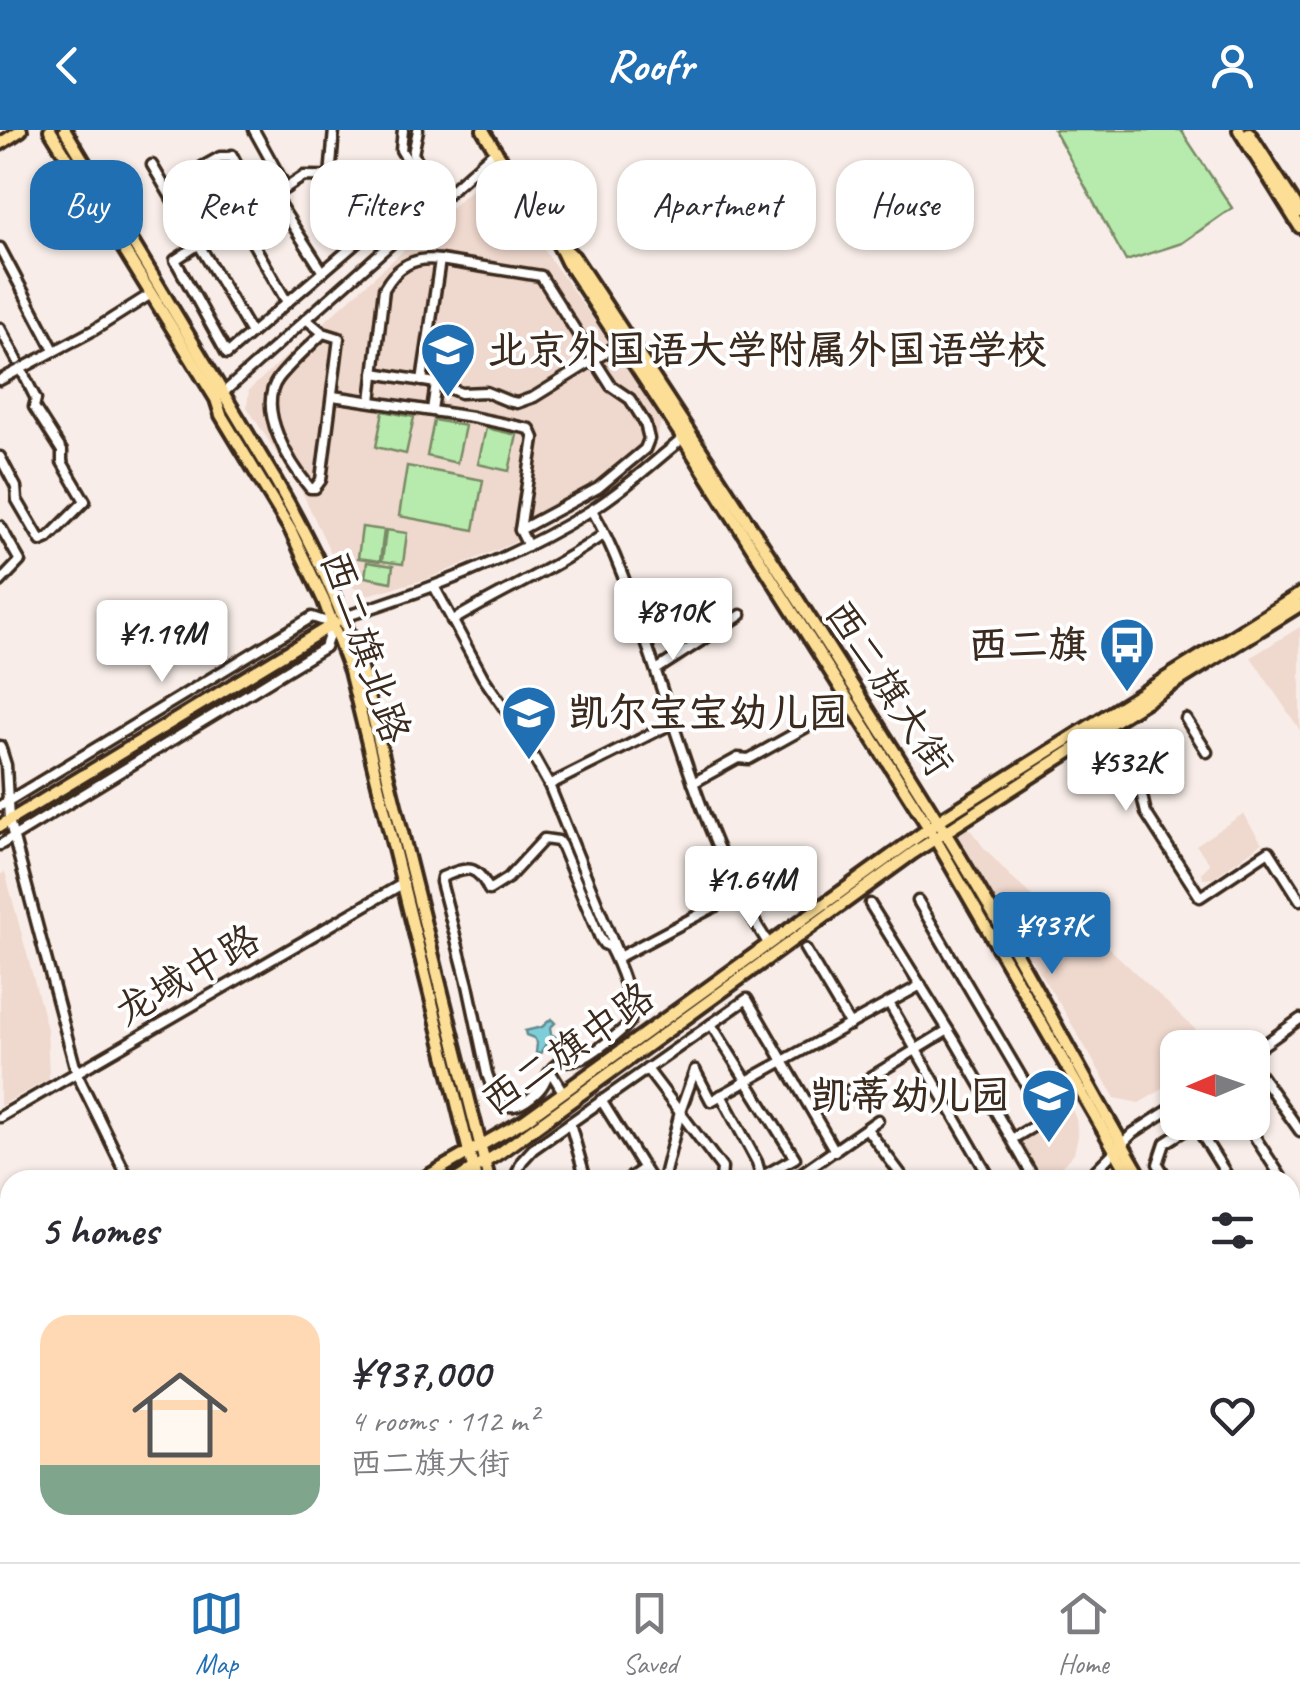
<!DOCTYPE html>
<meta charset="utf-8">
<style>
body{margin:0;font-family:Caveat,"LXGW WenKai TC",sans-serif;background:#f2f2f3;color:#2b2b33;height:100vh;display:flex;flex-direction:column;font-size:38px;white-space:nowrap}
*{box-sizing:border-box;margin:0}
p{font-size:32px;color:#7c7c81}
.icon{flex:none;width:55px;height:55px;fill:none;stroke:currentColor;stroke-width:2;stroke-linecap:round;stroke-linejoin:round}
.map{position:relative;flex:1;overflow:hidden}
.side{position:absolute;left:0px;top:1040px;width:1300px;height:392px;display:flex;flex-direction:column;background:#fff;border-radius:30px 30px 0 0;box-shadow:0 2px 8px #0004}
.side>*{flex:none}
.top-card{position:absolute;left:30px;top:30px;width:1240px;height:90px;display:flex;gap:20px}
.needle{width:65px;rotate:268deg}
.fabs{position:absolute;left:1160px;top:900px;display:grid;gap:20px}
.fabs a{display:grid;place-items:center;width:110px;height:110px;border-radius:20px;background:#fff;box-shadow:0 2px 8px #0004;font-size:50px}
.price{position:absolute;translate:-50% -85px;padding:0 22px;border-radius:10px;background:#fff;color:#222;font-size:32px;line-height:65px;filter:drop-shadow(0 2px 5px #0008)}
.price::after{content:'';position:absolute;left:50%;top:60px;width:30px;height:22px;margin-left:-15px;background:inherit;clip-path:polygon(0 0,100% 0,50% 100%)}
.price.active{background:#1f6fb2;color:#fff}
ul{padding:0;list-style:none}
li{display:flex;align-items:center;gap:30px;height:250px;padding:0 40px}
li+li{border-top:2px solid #e1e1e2}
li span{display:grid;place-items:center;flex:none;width:280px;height:200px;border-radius:30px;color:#555}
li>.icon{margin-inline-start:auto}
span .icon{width:120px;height:120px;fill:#fffc;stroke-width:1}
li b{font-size:42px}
h2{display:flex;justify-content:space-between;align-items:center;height:120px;padding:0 40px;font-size:42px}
.tag{padding:0 35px;border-radius:30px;background:#fff;box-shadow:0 2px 8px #0004;font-size:35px;line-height:90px}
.tag.active{background:#1f6fb2;color:#fff}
header{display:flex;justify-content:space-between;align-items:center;height:130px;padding:0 40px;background:#1f6fb2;color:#fff;font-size:45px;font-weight:800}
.tab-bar{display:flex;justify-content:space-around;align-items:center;height:140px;border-top:2px solid #e1e1e2;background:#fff;font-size:28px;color:#7c7c81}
.tab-bar a{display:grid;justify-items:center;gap:5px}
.tab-bar .active{color:#1f6fb2}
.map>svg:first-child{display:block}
</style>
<header><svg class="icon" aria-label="back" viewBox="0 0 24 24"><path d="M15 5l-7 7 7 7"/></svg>Roofr<svg class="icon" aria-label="person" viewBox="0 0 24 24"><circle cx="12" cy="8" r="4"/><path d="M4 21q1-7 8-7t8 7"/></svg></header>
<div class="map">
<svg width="1300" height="1432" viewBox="0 0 1300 1432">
<rect width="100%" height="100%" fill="#f8ede8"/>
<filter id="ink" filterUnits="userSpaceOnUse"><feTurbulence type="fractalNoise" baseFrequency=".01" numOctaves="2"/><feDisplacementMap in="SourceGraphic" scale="20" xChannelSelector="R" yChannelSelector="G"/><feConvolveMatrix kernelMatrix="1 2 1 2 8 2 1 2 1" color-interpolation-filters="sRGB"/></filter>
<g filter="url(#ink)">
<g fill="#efd8cd">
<path d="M474 57 501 59 662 287 653 324 607 361 511 414 427 449 367 465 345 453 303 364 247 277 249 260Z"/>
<path d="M1300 497V600L1251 527Z"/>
<path d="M1243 684 1262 713 1213 748 1203 749 1202 742 1210 734 1196 715Z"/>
<path d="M965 693 985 719 1013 749 1042 775 1110 819 1214 917 1178 918 1177 951 1139 973 1115 968 1063 879 1000 782 953 703 958 697Z"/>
<path d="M5 742 47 899 49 949 0 976V745Z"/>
<path d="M1072 980 1076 989 1078 1006 1074 1023 1060 1038 1043 1050 1018 1009Z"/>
</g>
<g fill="#b7ebad" stroke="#798a66" stroke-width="2.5">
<path d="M1054 0H1181L1232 78 1182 113 1126 131Z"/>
<path d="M383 281 414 287 406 324 376 317Z"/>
<path d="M434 290 465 296 457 333 427 326Z"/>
<path d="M486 298 517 305 509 341 478 334Z"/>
<path d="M407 336 483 350 474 400 399 386Z"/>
<path d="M362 397 384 400 380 431 358 428Z"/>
<path d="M386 400 407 403 403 434 382 431Z"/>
<path d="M367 432 393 436 391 452 365 447Z"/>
<path d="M770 741 786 769 787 774 780 779 768 777 767 772 771 767V760L766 759 763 751Z"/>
<rect x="0" y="1119" width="10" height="67"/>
</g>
<path fill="#7eceda" stroke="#638c8f" stroke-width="2.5" d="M551 889 555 893 550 898 551 904 557 908V914H546L540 924 536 923 537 913 534 908 526 905 525 901 542 897Z"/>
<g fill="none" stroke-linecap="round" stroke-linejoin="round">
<g stroke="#3b2a1e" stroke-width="15">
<g id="minor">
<path d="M254 0 286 58"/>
<path d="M403 0 401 20 424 57"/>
<path d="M232 25 259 76"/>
<path d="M232 27H220L202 37 233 93"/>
<path d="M152 35 251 203"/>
<path d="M304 46 374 47 389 85 227 224 175 130Z"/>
<path d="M330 47 334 0"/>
<path d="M374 47 420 34 413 24 418 0"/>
<path d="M274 66 323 142"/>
<path d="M389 85 437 47 420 34"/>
<path d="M239 89 287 172"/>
<path d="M0 118 54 220"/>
<path d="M440 130 541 146 611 256 630 269 645 293 649 309 645 319 598 358 520 400"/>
<path d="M306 189 323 203 339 208 321 350 315 358H310C290 334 256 279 278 249 290 233 308 218 323 203"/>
<path d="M0 198 17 230"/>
<path d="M374 243 436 253 461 263 486 262 508 271 517 273 534 267 621 213"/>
<path d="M0 250 94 200 151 164"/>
<path d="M222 264 495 21"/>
<path d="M333 266 472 287 530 299 534 308 520 400 528 416"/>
<path d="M371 271 384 159C397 136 414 126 440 130L422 251"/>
<path d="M432 280 436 253"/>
<path d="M0 327 16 357 17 370 41 411 48 408 85 371 62 332V321L34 277 36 269 21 239"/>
<path d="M592 380C616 421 632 470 647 515 682 617 709 722 768 813"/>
<path d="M0 396 20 431 0 452"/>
<path d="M435 458 483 547 514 592 549 655 619 827 738 764"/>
<path d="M344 487C430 459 513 429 590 381 624 360 655 331 686 306"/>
<path d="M452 491C502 461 556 438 604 404"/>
<path d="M656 540 741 485"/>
<path d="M1186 589 1207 622"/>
<path d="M1098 595 1142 666 1146 683 1200 767 1269 721 1300 770"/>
<path d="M0 616 6 635 9 690 77 944 129 1050"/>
<path d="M693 653 738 628 749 629 812 594"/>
<path d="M549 655 673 593"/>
<path d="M0 676 312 487 333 494 325 517 0 715"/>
<path d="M544 709 558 711 561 715 600 808 604 814 609 816C617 831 636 875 630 891 626 899 596 921 587 926 578 932 567 928 557 934 550 939 548 945 544 953 539 962 524 975 514 976 508 977 503 975 498 974L487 944 468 855 441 752 442 747C467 737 476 733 489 760L508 748Z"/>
<path d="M918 771 1046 989 1012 1009"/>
<path d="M870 774 955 911 1035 1050"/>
<path d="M805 819 850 895"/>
<path d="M889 873 991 1050"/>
<path d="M711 894 795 1028 761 1047"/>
<path d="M1252 923 1300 889"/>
<path d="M1252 933 1300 1001"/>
<path d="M647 939 722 1038 721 1050"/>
<path d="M695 940 711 971 783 931 835 1021"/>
<path d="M550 941 563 962"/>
<path d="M850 960 948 900"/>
<path d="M721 965 757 1032 762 1050"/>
<path d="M601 970 651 1050"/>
<path d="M0 987 404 753"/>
<path d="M1245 992 1283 1050"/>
<path d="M570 993 586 1050"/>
<path d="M867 999 905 1050"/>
<path d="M1203 1006 1224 992"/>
<path d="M514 1050 522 1031 533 1019 747 869 783 931 921 855"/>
<path d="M627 1050 643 1039"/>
<path d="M663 1050 680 982 695 940"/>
<path d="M802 1050 799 1045 878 990"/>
<path d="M1086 1050 1133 1003 1178 974"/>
<path d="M1168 1050 1158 1034 1165 1013 1195 994 1230 1050"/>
<path d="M1290 1061 1300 1077"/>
<path d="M1290 1086 1300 1079"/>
<path d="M1290 1115 1300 1131"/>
<path d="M1290 1183 1300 1179"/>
<path d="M1290 1245 1300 1262"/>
<path d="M942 1422 944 1432"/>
<path d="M420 1432 441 1422"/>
<path d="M1116 1432 1137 1422"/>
</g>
</g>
<g stroke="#3b2a1e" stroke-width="18">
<g id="major">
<path d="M50 0 216 269 221 285 290 399 324 471 350 541 476 1050"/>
<path d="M65 0 276 351C312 414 339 470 361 539L489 1050"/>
<path d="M483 0C508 45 546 85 567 132L683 308 929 698 1132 1050"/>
<path d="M1239 0 1300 97"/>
<path d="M1249 3 1300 82"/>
<path d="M0 14 21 0"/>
<path d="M564 118 574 127C697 313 819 499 936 688 1010 806 1073 930 1143 1050"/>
<path d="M0 696 335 493"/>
<path d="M421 1050 525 990 946 686 1300 464"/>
<path d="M456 1050 501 1022 913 723 1085 612 1100 600 1300 475"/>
<path d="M0 1268 10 1263"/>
<path d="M0 1281 10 1276"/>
<path d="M1290 1307 1300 1324"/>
<path d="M1290 1323 1300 1341"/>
<path d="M572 1422 575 1432"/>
<path d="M580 1422 583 1432"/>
</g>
</g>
<use href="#minor" stroke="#fff" stroke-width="8"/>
<use href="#major" stroke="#fcde96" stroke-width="10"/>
<g stroke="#3b2a1e" stroke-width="6">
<path id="rail" d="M1277 1432 1300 1421"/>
</g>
<use href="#rail" stroke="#fff" stroke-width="2.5" stroke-dasharray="8" stroke-linecap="butt"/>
</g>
</g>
<defs>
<g id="school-pin" transform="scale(2.875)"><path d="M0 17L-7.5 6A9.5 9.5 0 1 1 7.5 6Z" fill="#1f6fb2" stroke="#fff"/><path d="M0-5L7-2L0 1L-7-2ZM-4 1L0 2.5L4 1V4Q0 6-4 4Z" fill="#fff"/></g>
<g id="bus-pin" transform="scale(2.875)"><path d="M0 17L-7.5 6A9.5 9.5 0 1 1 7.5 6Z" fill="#1f6fb2" stroke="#fff"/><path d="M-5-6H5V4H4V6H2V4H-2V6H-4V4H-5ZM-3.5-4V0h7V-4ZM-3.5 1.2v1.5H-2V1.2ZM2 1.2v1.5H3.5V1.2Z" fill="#fff"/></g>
</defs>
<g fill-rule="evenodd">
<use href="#school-pin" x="448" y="220"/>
<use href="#bus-pin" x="1127" y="515"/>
<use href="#school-pin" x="529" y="583"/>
<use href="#school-pin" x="1049" y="966"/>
</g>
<g text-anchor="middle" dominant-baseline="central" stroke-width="8" stroke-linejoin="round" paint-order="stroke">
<g font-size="40" font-weight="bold" fill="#3b2a1e" stroke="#fff" text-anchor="start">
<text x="487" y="220">北京外国语大学附属外国语学校</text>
<text x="1088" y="515" text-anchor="end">西二旗</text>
<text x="568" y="583">凯尔宝宝幼儿园</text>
<text x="1010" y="966" text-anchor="end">凯蒂幼儿园</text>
</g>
<g font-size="40" fill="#3b2a1e" stroke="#fff">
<text transform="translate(365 517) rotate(71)">西二旗北路</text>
<text transform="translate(889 558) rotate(57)">西二旗大街</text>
<text transform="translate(187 845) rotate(-30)">龙域中路</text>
<text transform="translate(568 919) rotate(-35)">西二旗中路</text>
</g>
</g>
</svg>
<div class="fabs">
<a><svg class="needle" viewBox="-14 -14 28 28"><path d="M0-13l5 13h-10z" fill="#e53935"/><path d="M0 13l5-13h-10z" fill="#7c7c81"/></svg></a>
</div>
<b class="price" style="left:673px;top:533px">¥810K</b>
<b class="price" style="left:162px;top:555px">¥1.19M</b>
<b class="price" style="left:1126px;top:684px">¥532K</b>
<b class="price" style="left:751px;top:801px">¥1.64M</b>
<b class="price active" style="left:1052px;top:847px">¥937K</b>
<div class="top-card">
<a class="tag active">Buy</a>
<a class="tag">Rent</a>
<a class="tag">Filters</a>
<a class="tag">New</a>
<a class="tag">Apartment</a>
<a class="tag">House</a>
</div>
<section class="side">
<h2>5 homes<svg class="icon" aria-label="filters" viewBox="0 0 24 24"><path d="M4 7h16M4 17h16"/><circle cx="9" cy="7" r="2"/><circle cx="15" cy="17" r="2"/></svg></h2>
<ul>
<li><span style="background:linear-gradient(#ffd9b3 75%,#7fa58c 0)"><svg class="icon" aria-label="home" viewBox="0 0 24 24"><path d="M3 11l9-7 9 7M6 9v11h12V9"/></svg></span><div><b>¥937,000</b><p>4 rooms · 112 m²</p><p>西二旗大街</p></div><svg class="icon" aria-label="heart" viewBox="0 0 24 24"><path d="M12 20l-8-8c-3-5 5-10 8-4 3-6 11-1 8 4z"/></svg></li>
</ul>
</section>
</div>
<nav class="tab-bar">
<a class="active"><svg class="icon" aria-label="map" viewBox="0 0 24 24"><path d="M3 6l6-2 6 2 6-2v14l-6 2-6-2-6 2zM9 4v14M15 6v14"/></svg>Map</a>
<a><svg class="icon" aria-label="saved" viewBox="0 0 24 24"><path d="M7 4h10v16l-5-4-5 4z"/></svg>Saved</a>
<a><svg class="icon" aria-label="home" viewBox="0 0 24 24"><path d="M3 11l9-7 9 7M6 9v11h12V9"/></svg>Home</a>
</nav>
